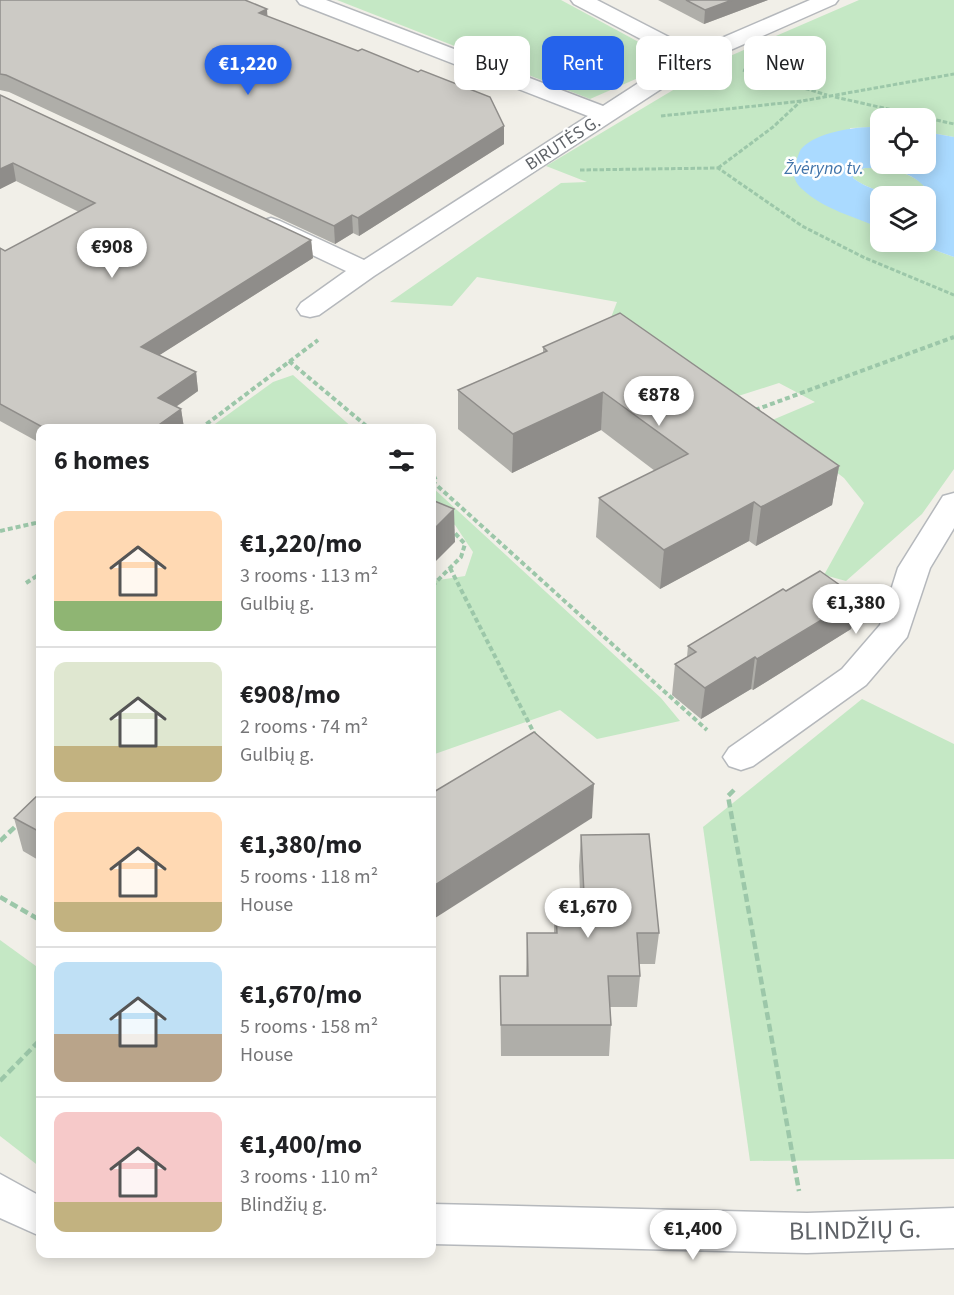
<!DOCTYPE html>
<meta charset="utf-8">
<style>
body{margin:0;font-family:"Source Sans 3",sans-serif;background:#f6f6f6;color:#202124;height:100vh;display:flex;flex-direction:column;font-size:22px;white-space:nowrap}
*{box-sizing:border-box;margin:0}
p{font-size:20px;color:#757577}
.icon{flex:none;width:33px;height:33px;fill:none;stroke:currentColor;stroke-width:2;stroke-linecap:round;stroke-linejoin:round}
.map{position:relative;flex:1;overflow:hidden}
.side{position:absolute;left:36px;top:424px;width:400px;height:834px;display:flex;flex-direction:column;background:#fff;border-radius:12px;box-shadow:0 3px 15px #0003}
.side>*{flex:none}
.banner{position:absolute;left:454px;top:36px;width:410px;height:54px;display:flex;gap:12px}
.controls{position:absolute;left:870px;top:108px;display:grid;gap:12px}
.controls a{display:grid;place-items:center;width:66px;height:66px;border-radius:12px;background:#fff;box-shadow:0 3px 15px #0003;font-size:30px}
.price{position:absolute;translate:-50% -51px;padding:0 14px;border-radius:21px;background:#fff;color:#222;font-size:20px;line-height:39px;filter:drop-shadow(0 2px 3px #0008)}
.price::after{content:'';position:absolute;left:50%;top:36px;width:18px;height:14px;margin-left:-9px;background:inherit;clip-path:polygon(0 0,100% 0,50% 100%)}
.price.active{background:#2563eb;color:#fff}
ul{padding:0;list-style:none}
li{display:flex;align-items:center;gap:18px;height:150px;padding:0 18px}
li+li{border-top:2px solid #e0e0e0}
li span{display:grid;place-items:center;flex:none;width:168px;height:120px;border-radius:12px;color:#555}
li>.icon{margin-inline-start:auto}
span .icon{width:72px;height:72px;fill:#fffc;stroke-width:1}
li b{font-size:26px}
h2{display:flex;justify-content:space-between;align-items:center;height:72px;padding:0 18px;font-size:26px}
.chip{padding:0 21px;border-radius:12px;background:#fff;box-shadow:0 3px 15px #0003;font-size:21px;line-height:54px}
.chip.active{background:#2563eb;color:#fff}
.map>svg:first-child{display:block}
</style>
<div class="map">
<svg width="954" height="1295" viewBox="0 0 954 1295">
<rect width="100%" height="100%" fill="#f1efe8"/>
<g fill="#c5e8c5">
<path d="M337 0H561L659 53 661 68 590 99Z"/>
<path d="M859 0H954V137L926 132V118H880V127L850 128 853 216 880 228V242H912L954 257V469L922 514 846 581 824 575 864 503 844 478 770 421 815 402 779 383 732 398 610 320 617 302 477 277 452 306 390 302 561 183 587 182 546 166 730 56Z"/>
<path d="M865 168C886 168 908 171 924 185 908 202 869 191 853 178V172Z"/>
<path d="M293 375 354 429H208L273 382Z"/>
<path d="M432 487 661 698 680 721 597 739 560 710 432 755V581L465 576 473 552 455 525 432 514Z"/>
<path d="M862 699 954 744V1159L750 1161 703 827Z"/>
<path d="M0 940 40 969V1167L0 1136Z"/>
</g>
<path fill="#aadaff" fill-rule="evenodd" d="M880 127V164H926V132L954 137V257L912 242H926V196H880V228C855 217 823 209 802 189 794 182 791 171 796 161 798 157 799 151 802 148 818 131 859 126 880 127ZM865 168C886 168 909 170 924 186 909 202 869 191 853 178V172Z"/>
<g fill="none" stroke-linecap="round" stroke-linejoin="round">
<g stroke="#b5b8bc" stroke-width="3">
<g id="street">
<path d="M297 0H326L603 106 677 58 574 4 571 0H597L694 50 810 0H838L835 4 701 63 374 276 319 315 310 317 301 315 297 309 301 303 346 271 262 231 258 226 262 221 271 218 280 221 364 260 588 116 300 4Z"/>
<path d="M954 493V528L930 568 907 637 866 685 753 766 741 770 729 766 723 757 729 748 842 669 880 625 898 568 943 496Z"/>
<path d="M0 1174 40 1196V1236L0 1218Z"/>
<path d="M432 1204 807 1213 954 1208V1248L807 1253 432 1244Z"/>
</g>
</g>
<g stroke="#9cc7a9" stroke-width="3" stroke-dasharray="4.5 2" stroke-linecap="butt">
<path d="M743 70 827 95"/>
<path d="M835 97 954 124"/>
<path d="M661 116 802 101 954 74"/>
<path d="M718 168 773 127 801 101"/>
<path d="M580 170 718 168 802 226 865 258 954 295"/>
</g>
<g stroke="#9cc7a9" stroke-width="4" stroke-dasharray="5 3" stroke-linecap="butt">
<path d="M289 361 370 429"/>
<path d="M755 410 954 337"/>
<path d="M200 429 318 340"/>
<path d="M432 479 439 476"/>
<path d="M432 481 707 730"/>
<path d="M0 531 40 522"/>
<path d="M450 568 535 735"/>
<path d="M26 583 40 574"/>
<path d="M432 586 461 557 465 544 452 530"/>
</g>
<g stroke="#9cc7a9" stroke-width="4.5" stroke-dasharray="8 4" stroke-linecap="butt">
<path d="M734 790 728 796 799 1191"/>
<path d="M0 841 18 824"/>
<path d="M0 897 40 920"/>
<path d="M0 1081 40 1040"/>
</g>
<use href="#street" fill="#fff" fill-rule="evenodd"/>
</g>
<g fill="#afaea9">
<path d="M0 0 267 16 504 126V144L359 236 353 233 335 244 9 92 0 90Z"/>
<path d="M658 0H768L704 24Z"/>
<path d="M0 95 311 240 313 258 159 355 196 372 198 391 176 407 181 409 184 428 183 429H40V443L0 421V248L5 251 79 212 16 181 0 189Z"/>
<path d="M543 347 839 466 832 505 756 546 749 541 660 589 596 537 599 498 655 471 601 430 512 473 458 429V390L543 353Z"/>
<path d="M786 591 858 598 851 629 753 690 751 689 701 719 672 695 675 664 687 657 688 646Z"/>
<path d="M40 793V861L23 851 14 818Z"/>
<path d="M581 835 659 933 655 964H639L640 976 637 1007H610L611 1025 609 1056H501L500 976H526L527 933H554L555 894H580L579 866Z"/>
</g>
<g fill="#8f8d8a">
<path d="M732 0H768L704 24 705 10Z"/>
<path d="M267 9 268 26 259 13Z"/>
<path d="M504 126V144L359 236 358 218Z"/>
<path d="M13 163 16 181 0 189V169Z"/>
<path d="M352 215 353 233 335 244 334 226Z"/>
<path d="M311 240 313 258 144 365 141 347Z"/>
<path d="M196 372 198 391 161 417 158 398Z"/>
<path d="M603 392 601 430 512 473 513 434Z"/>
<path d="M181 409 184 428 183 429H153Z"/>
<path d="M839 466 832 505 756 546 761 507Z"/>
<path d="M754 502 749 541 660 589 664 550Z"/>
<path d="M454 509 455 542 432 565V531Z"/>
<path d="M858 598 851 629 753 690 757 659Z"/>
<path d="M755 657 751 689 701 719 705 688Z"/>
<path d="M594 784 592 818 432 920V887Z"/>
</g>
<g fill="#cccac5" stroke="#8f8d8a" stroke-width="1.5">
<path d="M0 0H245L267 9 259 13 358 51 362 49 418 72 421 70 490 97 504 126 358 218 352 215 334 226 6 75 0 74Z"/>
<path d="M686 0H732L705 10Z"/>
<path d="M0 95 311 240 141 347 196 372 158 398 181 409 153 429H46L0 404V248L5 251 95 203 13 163 0 169Z"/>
<path d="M620 313 839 466 761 507 754 502 664 550 599 498 688 454 603 392 513 434 458 390 547 351 543 347Z"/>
<path d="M432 500 454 509 432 531Z"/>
<path d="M820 571 858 598 757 659 755 657 705 688 675 664 696 652 688 646 783 589 786 591Z"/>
<path d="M534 732 594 784 432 887V793Z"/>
<path d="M40 793V832L14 818Z"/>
<path d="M649 834 659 933H637L640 976H608L611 1025H501L500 976H528L527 933H557L555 894H584L581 835Z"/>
</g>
<g text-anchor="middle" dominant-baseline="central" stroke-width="5" stroke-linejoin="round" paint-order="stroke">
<g font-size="18" fill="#5f6368" stroke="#fff">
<text transform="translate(563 143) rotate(-33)">BIRUTĖS G.</text>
</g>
<g font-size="18" font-style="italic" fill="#4174aa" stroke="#fff">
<text x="824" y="168">Žvėryno tv.</text>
</g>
<g font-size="26" fill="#5f6368" stroke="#fff">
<text transform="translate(855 1230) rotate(-1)">BLINDŽIŲ G.</text>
</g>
</g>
</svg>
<div class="controls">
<a><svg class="icon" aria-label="locate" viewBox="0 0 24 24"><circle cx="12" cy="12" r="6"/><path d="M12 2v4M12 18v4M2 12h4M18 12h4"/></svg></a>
<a><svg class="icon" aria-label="layers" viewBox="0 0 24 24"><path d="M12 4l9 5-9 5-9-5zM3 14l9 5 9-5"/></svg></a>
</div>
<b class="price active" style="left:248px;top:96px">€1,220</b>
<b class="price" style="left:112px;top:279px">€908</b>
<b class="price" style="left:659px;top:427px">€878</b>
<b class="price" style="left:856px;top:635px">€1,380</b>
<b class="price" style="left:588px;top:939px">€1,670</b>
<b class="price" style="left:693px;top:1261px">€1,400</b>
<div class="banner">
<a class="chip">Buy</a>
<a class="chip active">Rent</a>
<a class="chip">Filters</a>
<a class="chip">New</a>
</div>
<section class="side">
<h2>6 homes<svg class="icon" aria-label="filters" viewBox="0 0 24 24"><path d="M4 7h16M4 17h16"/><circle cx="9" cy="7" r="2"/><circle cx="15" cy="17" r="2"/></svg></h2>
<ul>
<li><span style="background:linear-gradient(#ffd9b3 75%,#8fb573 0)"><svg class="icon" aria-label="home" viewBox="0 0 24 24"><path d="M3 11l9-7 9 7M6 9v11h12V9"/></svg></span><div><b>€1,220/mo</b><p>3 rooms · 113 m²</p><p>Gulbių g.</p></div></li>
<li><span style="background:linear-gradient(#dfe7d0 70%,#c2b280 0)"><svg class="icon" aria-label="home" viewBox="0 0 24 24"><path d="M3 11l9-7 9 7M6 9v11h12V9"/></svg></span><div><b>€908/mo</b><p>2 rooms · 74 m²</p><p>Gulbių g.</p></div></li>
<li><span style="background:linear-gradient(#ffd9b3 75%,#c2b280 0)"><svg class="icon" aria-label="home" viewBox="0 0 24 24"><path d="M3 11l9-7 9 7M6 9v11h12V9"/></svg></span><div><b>€1,380/mo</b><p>5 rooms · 118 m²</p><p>House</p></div></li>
<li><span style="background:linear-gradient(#bfe0f5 60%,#b9a48a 0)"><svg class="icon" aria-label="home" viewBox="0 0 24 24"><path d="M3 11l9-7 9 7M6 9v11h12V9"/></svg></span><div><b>€1,670/mo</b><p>5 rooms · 158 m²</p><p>House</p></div></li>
<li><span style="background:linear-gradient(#f6c9c9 75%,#c2b280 0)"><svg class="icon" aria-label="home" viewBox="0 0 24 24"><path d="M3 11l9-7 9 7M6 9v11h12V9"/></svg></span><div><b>€1,400/mo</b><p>3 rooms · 110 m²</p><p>Blindžių g.</p></div></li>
</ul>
</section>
</div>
